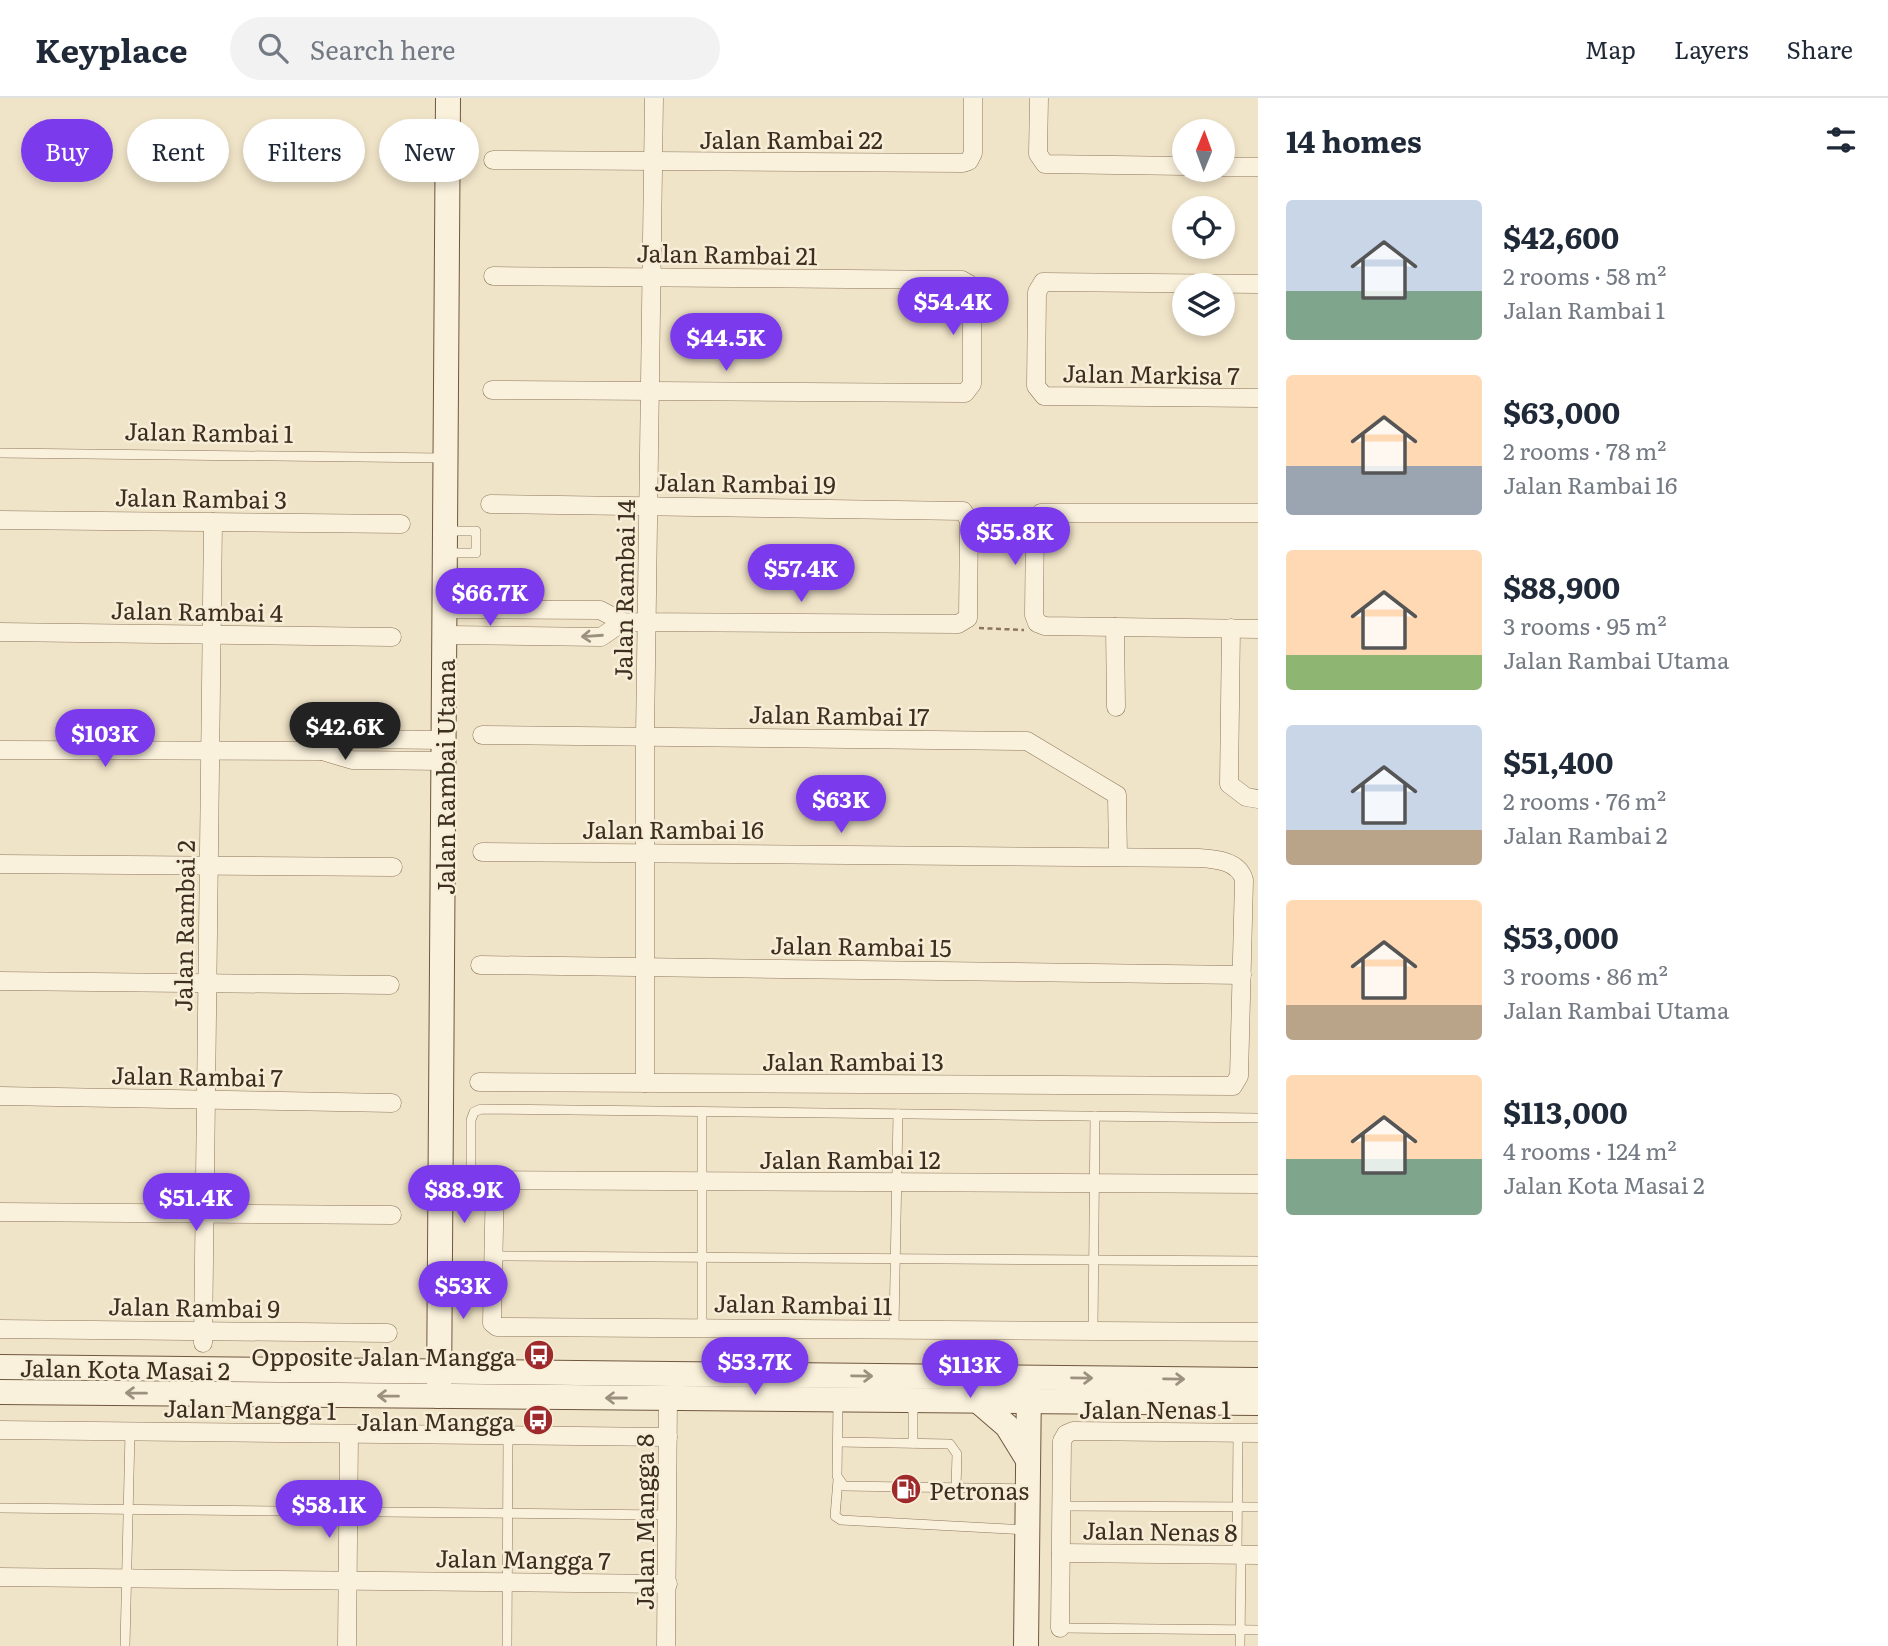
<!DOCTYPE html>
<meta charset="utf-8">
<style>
body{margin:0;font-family:Literata,serif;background:#f2f2f3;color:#1f2937;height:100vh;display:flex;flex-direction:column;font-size:26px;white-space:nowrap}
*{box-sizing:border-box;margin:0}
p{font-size:23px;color:#747a83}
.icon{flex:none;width:38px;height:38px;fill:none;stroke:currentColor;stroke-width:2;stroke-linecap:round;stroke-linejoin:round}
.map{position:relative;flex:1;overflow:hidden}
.sheet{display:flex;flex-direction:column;background:#fff;width:630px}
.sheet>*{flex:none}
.guide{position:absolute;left:21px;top:21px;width:665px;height:63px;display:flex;gap:14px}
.needle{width:46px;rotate:1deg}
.fabs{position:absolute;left:1172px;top:21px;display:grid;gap:14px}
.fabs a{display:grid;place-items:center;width:63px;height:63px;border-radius:50%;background:#fff;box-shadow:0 4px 10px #0003;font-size:35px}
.price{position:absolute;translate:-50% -60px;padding:0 16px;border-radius:24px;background:#7c3aed;color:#fff;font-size:23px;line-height:46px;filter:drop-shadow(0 2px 4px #0008)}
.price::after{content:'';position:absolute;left:50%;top:42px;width:21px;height:16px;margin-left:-10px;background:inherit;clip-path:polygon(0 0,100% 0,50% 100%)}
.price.current{background:#222;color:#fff}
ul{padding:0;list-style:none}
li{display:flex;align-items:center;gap:21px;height:175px;padding:0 28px}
li span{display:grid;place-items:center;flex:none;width:196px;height:140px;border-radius:7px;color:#555}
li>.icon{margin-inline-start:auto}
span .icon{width:84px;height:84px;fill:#fffc;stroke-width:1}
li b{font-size:30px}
h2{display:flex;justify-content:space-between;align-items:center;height:84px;padding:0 28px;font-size:30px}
.tag{padding:0 24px;border-radius:32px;background:#fff;box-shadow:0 4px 10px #0003;font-size:24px;line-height:63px}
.tag.current{background:#7c3aed;color:#fff}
header{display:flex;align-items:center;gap:42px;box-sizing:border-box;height:98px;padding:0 35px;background:#fff;border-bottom:2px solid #e0e1e3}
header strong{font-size:33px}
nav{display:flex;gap:38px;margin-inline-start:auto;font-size:24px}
.search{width:490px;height:63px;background:#f2f2f3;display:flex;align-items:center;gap:18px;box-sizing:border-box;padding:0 24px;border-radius:38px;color:#747a83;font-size:26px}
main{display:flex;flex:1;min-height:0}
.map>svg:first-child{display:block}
</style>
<header>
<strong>Keyplace</strong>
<div class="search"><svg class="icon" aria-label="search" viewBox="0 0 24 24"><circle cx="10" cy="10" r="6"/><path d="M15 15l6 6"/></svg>Search here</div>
<nav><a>Map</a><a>Layers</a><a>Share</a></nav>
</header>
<main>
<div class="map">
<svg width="1258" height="1548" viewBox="0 0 1258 1548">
<rect width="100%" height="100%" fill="#f0e4c8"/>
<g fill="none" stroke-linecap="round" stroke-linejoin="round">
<g stroke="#8d765c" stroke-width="10">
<g id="lane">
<path d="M0 355 443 360"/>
<path d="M447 455H476V433H447"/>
<path d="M471 1081V1022L474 1014 481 1011 1258 1020"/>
<path d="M493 1158 1258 1163"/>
<path d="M702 1229V1014"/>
<path d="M894 1230 898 1016"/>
<path d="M1093 1233 1095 1018"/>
<path d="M838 1303 837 1378 844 1388 1026 1391"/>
<path d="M838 1344 950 1346 957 1356 956 1390"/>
<path d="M913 1345V1304"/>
<path d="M838 1382 835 1418 841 1422 1026 1432"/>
<path d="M1062 1408 1258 1409"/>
<path d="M0 1410 667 1417"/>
<path d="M1237 1457 1238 1335"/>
<path d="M1060 1530 1258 1532"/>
<path d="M125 1548 130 1334"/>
<path d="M507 1548 508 1338"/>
<path d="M1240 1548 1241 1457"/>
</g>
</g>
<g stroke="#8d765c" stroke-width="19">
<g id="street">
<path d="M1039 0 1038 56 1045 66 1185 68"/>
<path d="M493 62 963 65 969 63 973 55V0"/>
<path d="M1223 69H1258"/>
<path d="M1258 186 1043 184 1037 194 1036 288 1044 298 1258 300"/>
<path d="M492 292 965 295 972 286V193L969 186 962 182 493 178"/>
<path d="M1258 415H1041L1035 424 1034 517 1037 525 1045 528 1258 531"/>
<path d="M0 422 401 426"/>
<path d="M445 511 600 512 623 524 958 526 968 520 969 422 963 413 490 406"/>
<path d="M1115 529 1116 609"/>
<path d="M1231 530 1229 686 1246 699 1258 701"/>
<path d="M0 534 392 539"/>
<path d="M445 537 601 539 623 524"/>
<path d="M482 637 1027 643 1117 697 1118 759"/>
<path d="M0 652 322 653 352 662 444 663"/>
<path d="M322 653 352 641 444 642"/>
<path d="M0 766 393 769"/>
<path d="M480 867 1242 877"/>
<path d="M0 883 390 887"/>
<path d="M479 984 1233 988 1239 978 1244 782C1239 763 1216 761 1199 760L482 754"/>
<path d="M645 985V638L654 0"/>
<path d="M0 998 392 1005"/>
<path d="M441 1082 1258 1086"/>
<path d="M495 1082 492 1225 497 1229 1258 1234"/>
<path d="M0 1114 392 1117"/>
<path d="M0 1231 388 1235"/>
<path d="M203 1245 213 424"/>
<path d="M0 1332 668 1339"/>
<path d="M1061 1455 1258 1457"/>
<path d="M0 1479 668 1486"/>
<path d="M1060 1530 1062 1343 1066 1336 1073 1333 1258 1335"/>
<path d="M347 1548 349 1336"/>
<path d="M666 1548 668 1300"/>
</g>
</g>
<g stroke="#6f573f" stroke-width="26">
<g id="secondary">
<path d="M0 1269 1258 1282"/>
<path d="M0 1294 1258 1305"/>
<path d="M439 1298 448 0"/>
<path d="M978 1303 1007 1328 1028 1362"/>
<path d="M1026 1548 1029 1287"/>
</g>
</g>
<g stroke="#8d765c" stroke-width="2.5" stroke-dasharray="5 3.5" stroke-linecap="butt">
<path d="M982 415 1021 416"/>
<path d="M979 530 1024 532"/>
</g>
<use href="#lane" stroke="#faf1dc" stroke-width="9"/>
<use href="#street" stroke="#faf1dc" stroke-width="18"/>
<use href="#secondary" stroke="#faf1dc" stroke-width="24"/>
</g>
<defs><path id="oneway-shaft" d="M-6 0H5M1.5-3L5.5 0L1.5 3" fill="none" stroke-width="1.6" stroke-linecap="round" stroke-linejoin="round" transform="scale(1.75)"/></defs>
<g stroke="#9c907e">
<use href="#oneway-shaft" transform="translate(592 538) rotate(176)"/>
<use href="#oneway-shaft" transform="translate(862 1278) rotate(1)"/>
<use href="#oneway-shaft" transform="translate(1082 1280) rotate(1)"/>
<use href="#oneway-shaft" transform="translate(1174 1281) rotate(1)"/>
<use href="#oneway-shaft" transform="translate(136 1295) rotate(-179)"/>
<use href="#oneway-shaft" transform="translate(388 1298) rotate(-179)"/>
<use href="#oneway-shaft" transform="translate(616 1300) rotate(-180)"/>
</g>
<defs>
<g id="bus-disc" transform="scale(1.575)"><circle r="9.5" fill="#9e2a2b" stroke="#f7eed8"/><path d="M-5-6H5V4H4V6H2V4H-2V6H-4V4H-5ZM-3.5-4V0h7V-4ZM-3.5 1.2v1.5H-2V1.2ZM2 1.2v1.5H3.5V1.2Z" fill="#fff"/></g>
<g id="fuel-disc" transform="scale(1.575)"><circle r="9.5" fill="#9e2a2b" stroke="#f7eed8"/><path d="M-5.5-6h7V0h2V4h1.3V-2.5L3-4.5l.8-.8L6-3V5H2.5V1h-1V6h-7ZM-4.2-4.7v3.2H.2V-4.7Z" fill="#fff"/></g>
</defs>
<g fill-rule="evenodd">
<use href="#bus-disc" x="539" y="1257"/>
<use href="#bus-disc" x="538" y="1322"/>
<use href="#fuel-disc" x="906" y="1391"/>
</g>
<g text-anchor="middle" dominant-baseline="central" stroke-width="5" stroke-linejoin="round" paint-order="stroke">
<g font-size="24" fill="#3d2e20" stroke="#f7eed8">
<text x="791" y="40">Jalan Rambai 22</text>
<text transform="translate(727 155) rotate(1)">Jalan Rambai 21</text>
<text transform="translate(1151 275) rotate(1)">Jalan Markisa 7</text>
<text transform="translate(209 333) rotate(1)">Jalan Rambai 1</text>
<text transform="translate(745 384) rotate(1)">Jalan Rambai 19</text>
<text transform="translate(201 399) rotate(1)">Jalan Rambai 3</text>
<text transform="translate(623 492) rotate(-89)">Jalan Rambai 14</text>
<text transform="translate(197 512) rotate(1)">Jalan Rambai 4</text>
<text transform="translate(839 616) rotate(1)">Jalan Rambai 17</text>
<text transform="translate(444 679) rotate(-90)">Jalan Rambai Utama</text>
<text x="673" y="730">Jalan Rambai 16</text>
<text transform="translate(183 828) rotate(-89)">Jalan Rambai 2</text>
<text transform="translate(861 847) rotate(1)">Jalan Rambai 15</text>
<text x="853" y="962">Jalan Rambai 13</text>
<text transform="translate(197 977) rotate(1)">Jalan Rambai 7</text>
<text x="850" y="1060">Jalan Rambai 12</text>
<text transform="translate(803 1205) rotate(1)">Jalan Rambai 11</text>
<text transform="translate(194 1208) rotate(1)">Jalan Rambai 9</text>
<text transform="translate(125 1270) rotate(1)">Jalan Kota Masai 2</text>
<text transform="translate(250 1310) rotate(1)">Jalan Mangga 1</text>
<text x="1155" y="1310">Jalan Nenas 1</text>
<text transform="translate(643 1424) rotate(-90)">Jalan Mangga 8</text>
<text transform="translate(1160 1432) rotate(1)">Jalan Nenas 8</text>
<text transform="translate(523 1460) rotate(1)">Jalan Mangga 7</text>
</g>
<g font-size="24" fill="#3d2e20" stroke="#f7eed8" text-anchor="end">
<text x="516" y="1257">Opposite Jalan Mangga</text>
<text x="515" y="1322">Jalan Mangga</text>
<text x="929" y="1391" text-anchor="start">Petronas</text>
</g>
</g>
</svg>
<div class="fabs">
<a><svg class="needle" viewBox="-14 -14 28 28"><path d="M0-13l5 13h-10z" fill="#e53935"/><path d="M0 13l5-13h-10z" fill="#747a83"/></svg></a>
<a><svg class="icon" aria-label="locate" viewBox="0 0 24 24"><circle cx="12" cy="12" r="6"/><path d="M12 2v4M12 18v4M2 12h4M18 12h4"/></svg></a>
<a><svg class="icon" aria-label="layers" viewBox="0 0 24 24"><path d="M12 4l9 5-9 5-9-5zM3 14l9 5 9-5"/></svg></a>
</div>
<b class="price" style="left:953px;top:239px">$54.4K</b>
<b class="price" style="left:726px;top:275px">$44.5K</b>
<b class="price" style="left:1015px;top:469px">$55.8K</b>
<b class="price" style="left:801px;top:506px">$57.4K</b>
<b class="price" style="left:490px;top:530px">$66.7K</b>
<b class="price current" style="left:345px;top:664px">$42.6K</b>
<b class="price" style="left:105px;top:671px">$103K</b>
<b class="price" style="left:841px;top:737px">$63K</b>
<b class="price" style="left:464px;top:1127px">$88.9K</b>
<b class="price" style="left:196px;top:1135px">$51.4K</b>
<b class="price" style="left:463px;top:1223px">$53K</b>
<b class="price" style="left:755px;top:1299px">$53.7K</b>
<b class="price" style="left:970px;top:1302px">$113K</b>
<b class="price" style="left:329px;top:1442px">$58.1K</b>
<div class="guide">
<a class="tag current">Buy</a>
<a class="tag">Rent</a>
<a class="tag">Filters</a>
<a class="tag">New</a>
</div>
</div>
<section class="sheet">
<h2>14 homes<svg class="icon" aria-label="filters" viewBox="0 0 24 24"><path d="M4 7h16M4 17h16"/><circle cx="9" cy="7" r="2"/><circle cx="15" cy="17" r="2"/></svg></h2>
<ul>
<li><span style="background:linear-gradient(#c9d6e8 65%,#7fa58c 0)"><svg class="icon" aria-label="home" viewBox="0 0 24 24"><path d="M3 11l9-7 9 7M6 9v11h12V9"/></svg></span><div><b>$42,600</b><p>2 rooms · 58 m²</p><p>Jalan Rambai 1</p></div></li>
<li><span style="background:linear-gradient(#ffd9b3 65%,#9aa5b1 0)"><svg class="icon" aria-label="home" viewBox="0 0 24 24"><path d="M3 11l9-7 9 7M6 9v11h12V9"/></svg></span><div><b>$63,000</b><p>2 rooms · 78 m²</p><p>Jalan Rambai 16</p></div></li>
<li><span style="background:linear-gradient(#ffd9b3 75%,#8fb573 0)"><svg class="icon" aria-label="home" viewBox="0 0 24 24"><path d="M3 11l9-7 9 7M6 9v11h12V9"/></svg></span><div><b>$88,900</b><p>3 rooms · 95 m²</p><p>Jalan Rambai Utama</p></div></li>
<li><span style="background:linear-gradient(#c9d6e8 75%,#b9a48a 0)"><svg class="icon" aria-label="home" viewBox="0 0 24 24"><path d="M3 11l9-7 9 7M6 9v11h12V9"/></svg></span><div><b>$51,400</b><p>2 rooms · 76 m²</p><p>Jalan Rambai 2</p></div></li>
<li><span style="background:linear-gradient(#ffd9b3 75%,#b9a48a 0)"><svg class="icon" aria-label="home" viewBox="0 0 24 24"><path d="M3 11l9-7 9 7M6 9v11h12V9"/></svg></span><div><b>$53,000</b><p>3 rooms · 86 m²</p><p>Jalan Rambai Utama</p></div></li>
<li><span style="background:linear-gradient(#ffd9b3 60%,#7fa58c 0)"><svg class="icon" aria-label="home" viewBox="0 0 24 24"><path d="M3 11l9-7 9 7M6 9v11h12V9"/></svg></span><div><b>$113,000</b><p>4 rooms · 124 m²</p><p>Jalan Kota Masai 2</p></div></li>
</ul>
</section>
</main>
